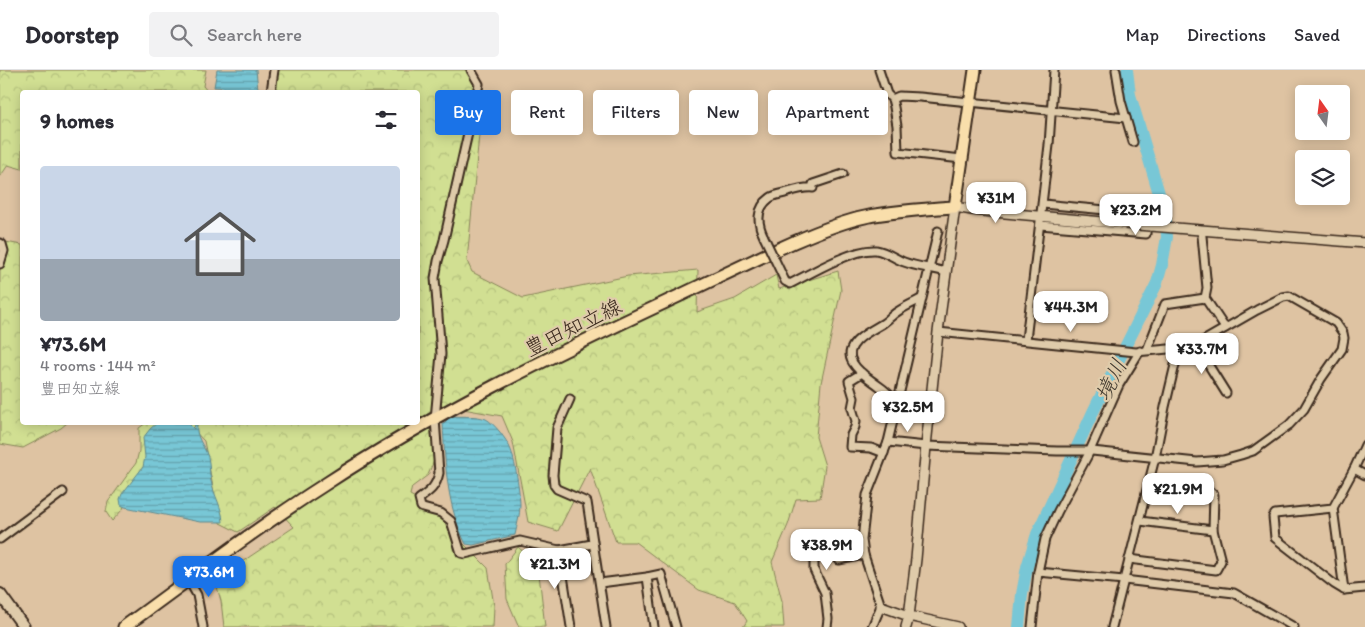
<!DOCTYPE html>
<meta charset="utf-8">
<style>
body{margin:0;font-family:Itim,"Klee One",sans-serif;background:#f2f2f3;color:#2b2b33;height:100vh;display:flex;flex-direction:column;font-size:19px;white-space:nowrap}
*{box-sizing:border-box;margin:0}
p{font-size:16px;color:#7c7c81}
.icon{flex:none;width:28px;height:28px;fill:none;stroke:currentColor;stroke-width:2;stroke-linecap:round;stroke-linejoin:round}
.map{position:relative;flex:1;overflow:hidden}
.details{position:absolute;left:20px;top:20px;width:400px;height:335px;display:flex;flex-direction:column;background:#fff;border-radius:5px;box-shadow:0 2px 12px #0003}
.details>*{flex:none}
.top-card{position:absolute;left:435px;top:20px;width:475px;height:45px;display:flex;gap:10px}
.needle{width:32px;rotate:346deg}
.tools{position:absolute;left:1295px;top:15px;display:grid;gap:10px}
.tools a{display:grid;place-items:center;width:55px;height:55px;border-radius:5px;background:#fff;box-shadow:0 2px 12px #0003;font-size:25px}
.price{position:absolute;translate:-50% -42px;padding:0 11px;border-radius:10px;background:#fff;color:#222;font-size:16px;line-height:32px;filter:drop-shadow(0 1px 2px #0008)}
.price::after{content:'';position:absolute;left:50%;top:30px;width:15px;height:11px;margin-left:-8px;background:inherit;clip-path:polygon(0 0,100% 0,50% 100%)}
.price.active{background:#1a73e8;color:#fff}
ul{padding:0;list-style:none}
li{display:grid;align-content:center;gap:10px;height:265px;padding:0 20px}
li span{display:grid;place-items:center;height:155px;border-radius:5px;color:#555}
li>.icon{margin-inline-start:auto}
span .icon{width:90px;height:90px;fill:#fffc;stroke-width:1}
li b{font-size:21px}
h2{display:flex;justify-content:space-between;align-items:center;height:60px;padding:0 20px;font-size:21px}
.chip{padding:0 18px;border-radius:5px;background:#fff;box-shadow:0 2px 12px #0003;font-size:18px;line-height:45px}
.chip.active{background:#1a73e8;color:#fff}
header{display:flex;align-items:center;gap:30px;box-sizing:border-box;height:70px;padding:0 25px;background:#fff;border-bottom:1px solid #e1e1e2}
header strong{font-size:24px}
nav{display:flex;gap:28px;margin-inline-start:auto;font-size:18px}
.search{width:350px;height:45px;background:#f2f2f3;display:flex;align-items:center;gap:12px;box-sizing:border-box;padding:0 18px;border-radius:5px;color:#7c7c81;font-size:19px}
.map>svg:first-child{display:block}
</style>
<header>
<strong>Doorstep</strong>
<div class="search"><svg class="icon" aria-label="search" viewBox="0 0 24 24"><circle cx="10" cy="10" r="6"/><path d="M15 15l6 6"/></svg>Search here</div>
<nav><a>Map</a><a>Directions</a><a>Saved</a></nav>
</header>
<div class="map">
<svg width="1365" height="557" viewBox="0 0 1365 557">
<defs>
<pattern id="forest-crowns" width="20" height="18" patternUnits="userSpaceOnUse" patternTransform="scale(1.25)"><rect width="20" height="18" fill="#d1df92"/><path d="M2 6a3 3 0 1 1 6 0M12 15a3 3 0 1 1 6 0" fill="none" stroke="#b4c07d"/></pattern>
<pattern id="water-rules" width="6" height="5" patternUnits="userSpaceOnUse" patternTransform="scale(1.25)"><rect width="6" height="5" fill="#78c7d6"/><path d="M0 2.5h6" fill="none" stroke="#64a2ad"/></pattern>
</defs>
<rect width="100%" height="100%" fill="#dec3a2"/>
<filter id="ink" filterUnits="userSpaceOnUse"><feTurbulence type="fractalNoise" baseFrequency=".02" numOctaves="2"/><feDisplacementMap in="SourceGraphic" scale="10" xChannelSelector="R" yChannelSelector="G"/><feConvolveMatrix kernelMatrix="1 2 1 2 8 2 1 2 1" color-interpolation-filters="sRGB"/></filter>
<g filter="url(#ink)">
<g fill="url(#forest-crowns)" stroke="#868458">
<path d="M0 0H206L203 16 208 22H22V99L8 95 0 107Z"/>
<path d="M273 0H473L483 12V23L467 191 472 202 523 228 628 206 698 200 697 242 735 229 776 205 779 219 838 201 841 220 821 313 816 367 825 396 820 428 796 429 788 455 772 492 782 531 784 557H743L747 551 735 532 699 520 635 472H616L590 398 558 461 528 452 513 372 502 346 441 335 430 342V355L435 388 428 405 412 417 410 425 439 441 447 457 488 498 494 536 493 557H224L221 531 215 510 294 457 275 437 238 462 220 453 204 371 187 353 418 352V22H272Z"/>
<path d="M0 171 22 175V352L67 353 61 358 23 378 0 374Z"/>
<path d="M146 353H168L150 383 138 416 126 428 123 439 112 451 106 442 108 432 136 393 139 381V358Z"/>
<path d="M518 477 538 495 545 557H519L507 529 505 494Z"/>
</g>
<g fill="url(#water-rules)" stroke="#60888c">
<path d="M217 0H256L258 19 214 17Z"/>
<path d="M451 346C462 347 475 345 486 349 494 353 507 370 510 378 515 388 520 424 520 435 520 445 517 455 515 465L473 475 466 474C447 437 445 395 443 354Z"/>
<path d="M158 352 188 353 194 359 195 354H197C195 367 204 375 208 387 210 395 209 403 211 411 214 426 222 436 223 452H200L125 437 121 435 120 429 122 424 143 397 145 387 143 368 150 359Z"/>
</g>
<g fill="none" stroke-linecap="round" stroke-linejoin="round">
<path stroke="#78c7d6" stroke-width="12" d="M1019 557 1022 524 1027 497 1037 464 1093 342 1157 213 1162 195 1167 167 1166 152 1163 137 1130 25 1127 0"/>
<g stroke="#3b2a1e" stroke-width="11">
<g id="minor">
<path d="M471 0 479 14 444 170 438 191 435 208 441 284 435 349 439 403C436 417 430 421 419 429L421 437 423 438 441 443 451 451 461 483 465 484 520 471 559 480 592 474"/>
<path d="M879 0 887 24 892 29 894 37 897 56 898 82 962 89"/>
<path d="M1116 0 1121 31 1133 72"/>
<path d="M271 22 274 0"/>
<path d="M892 29 899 26 920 27 1126 48"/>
<path d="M1040 155 1146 164 1147 144 1043 134"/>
<path d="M1202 166 1207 218 1205 228 1225 258"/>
<path d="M764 167C757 153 756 138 770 128 774 125 780 124 785 123 795 120 803 117 813 118V114L843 104"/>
<path d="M0 173 2 174 4 181 0 194"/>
<path d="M785 211 790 214C811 203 854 178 876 180 887 182 894 188 904 192 917 197 932 198 946 202"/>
<path d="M1026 270 1049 75 1054 0"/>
<path d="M1196 275 1226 323"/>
<path d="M1147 280 1165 234 1205 228"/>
<path d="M862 303 849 311 854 328 852 338 856 351 855 357 851 365 850 377 871 378 884 383"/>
<path d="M570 329 557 358 553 405 554 415 557 419 587 432 606 557"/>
<path d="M896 332C891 326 885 320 879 316 870 309 859 303 853 293 841 275 870 261 882 254 887 251 892 245 897 242 904 237 913 233 921 229"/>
<path d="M888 372 926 376 1057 381H1092L1197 392 1223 390 1241 385 1253 381 1289 355 1304 339 1321 309 1342 279 1344 268 1343 263 1336 253 1289 226 1283 227 1257 240 1196 275 1179 278 1136 282 938 262"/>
<path d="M1365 375 1354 399 1333 438 1275 444 1273 447 1275 468 1334 514 1344 520 1365 518"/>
<path d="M1354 399 1365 405"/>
<path d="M1333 438 1344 520"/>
<path d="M1140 451 1213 460"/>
<path d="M0 469 63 422"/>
<path d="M559 480 571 557"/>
<path d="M1129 489 1216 500 1221 491 1213 460 1214 425 1207 419 1148 414"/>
<path d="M1038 502 1124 510 1234 523 1294 557"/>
<path d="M647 507 654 557"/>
<path d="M188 509 197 525 203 557"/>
<path d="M600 513 647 507 661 504 676 557"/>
<path d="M827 557 828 549 825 523 814 500V487L819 480 826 476 833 479 839 490 864 485"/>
<path d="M872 557 881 536 864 485 862 470 867 425 888 372 938 161"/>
<path d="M1032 557 1038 502 1045 469 1058 441 1088 385 1119 315 1140 281"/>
<path d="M1112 557 1155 388 1165 337 1179 278"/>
</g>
</g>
<g stroke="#3b2a1e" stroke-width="12">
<g id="tertiary">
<path d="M1150 156 1365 173"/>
<path d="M881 536 909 546 958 557"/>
<path d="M906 557 909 546 916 489 926 376 938 262 955 137 972 140 1125 154"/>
</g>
</g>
<g stroke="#3b2a1e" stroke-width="14">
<path id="secondary" d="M0 524 24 557"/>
</g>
<g stroke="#3b2a1e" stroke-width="15">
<path id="primary" d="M124 557C190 509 255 459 324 415 432 344 549 287 666 232 709 212 751 191 794 172 817 162 841 152 865 147 894 141 925 139 955 137L975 0"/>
</g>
<use href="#minor" stroke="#dfcbaa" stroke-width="7"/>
<use href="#tertiary" stroke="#dfcbaa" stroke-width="9"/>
<use href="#secondary" stroke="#dfcbaa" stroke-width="10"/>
<use href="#primary" stroke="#f9deab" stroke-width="11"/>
<g stroke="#3b2a1e" stroke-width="11" stroke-linecap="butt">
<path id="minor-bridge" d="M764 167 785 211"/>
</g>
<g stroke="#3b2a1e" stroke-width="12" stroke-linecap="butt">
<path id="tertiary-bridge" d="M1125 154 1150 156"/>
</g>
<use href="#minor-bridge" stroke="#dfcbaa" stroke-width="7"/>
<use href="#tertiary-bridge" stroke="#dfcbaa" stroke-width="9"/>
</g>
</g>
<g text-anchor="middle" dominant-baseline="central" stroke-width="4.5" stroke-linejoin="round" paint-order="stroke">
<g font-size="21" fill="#3b2a1e" stroke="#dfcbaa">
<text transform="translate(573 257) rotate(-26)">豊田知立線</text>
</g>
<g font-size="22" font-style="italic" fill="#413a30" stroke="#dfcbaa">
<text transform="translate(1111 310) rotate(-64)">境川</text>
</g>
</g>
</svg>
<div class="tools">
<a><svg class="needle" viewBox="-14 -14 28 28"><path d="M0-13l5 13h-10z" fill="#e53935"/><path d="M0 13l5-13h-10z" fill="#7c7c81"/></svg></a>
<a><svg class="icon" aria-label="layers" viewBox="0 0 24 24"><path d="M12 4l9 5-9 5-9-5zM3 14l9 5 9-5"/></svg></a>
</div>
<b class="price" style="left:996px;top:154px">¥31M</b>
<b class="price" style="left:1136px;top:166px">¥23.2M</b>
<b class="price" style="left:1071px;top:263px">¥44.3M</b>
<b class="price" style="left:1202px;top:305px">¥33.7M</b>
<b class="price" style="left:908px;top:363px">¥32.5M</b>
<b class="price" style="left:1178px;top:445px">¥21.9M</b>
<b class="price" style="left:827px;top:501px">¥38.9M</b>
<b class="price" style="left:555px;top:520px">¥21.3M</b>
<b class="price active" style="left:209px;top:528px">¥73.6M</b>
<div class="top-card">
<a class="chip active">Buy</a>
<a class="chip">Rent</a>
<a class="chip">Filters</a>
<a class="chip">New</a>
<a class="chip">Apartment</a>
</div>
<section class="details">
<h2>9 homes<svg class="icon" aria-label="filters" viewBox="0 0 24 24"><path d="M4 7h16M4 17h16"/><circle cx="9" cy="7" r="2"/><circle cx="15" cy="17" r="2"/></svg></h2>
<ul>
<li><span style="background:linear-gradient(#c9d6e8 60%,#9aa5b1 0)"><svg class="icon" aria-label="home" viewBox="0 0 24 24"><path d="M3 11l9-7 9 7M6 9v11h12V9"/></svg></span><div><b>¥73.6M</b><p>4 rooms · 144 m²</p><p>豊田知立線</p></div></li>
</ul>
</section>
</div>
